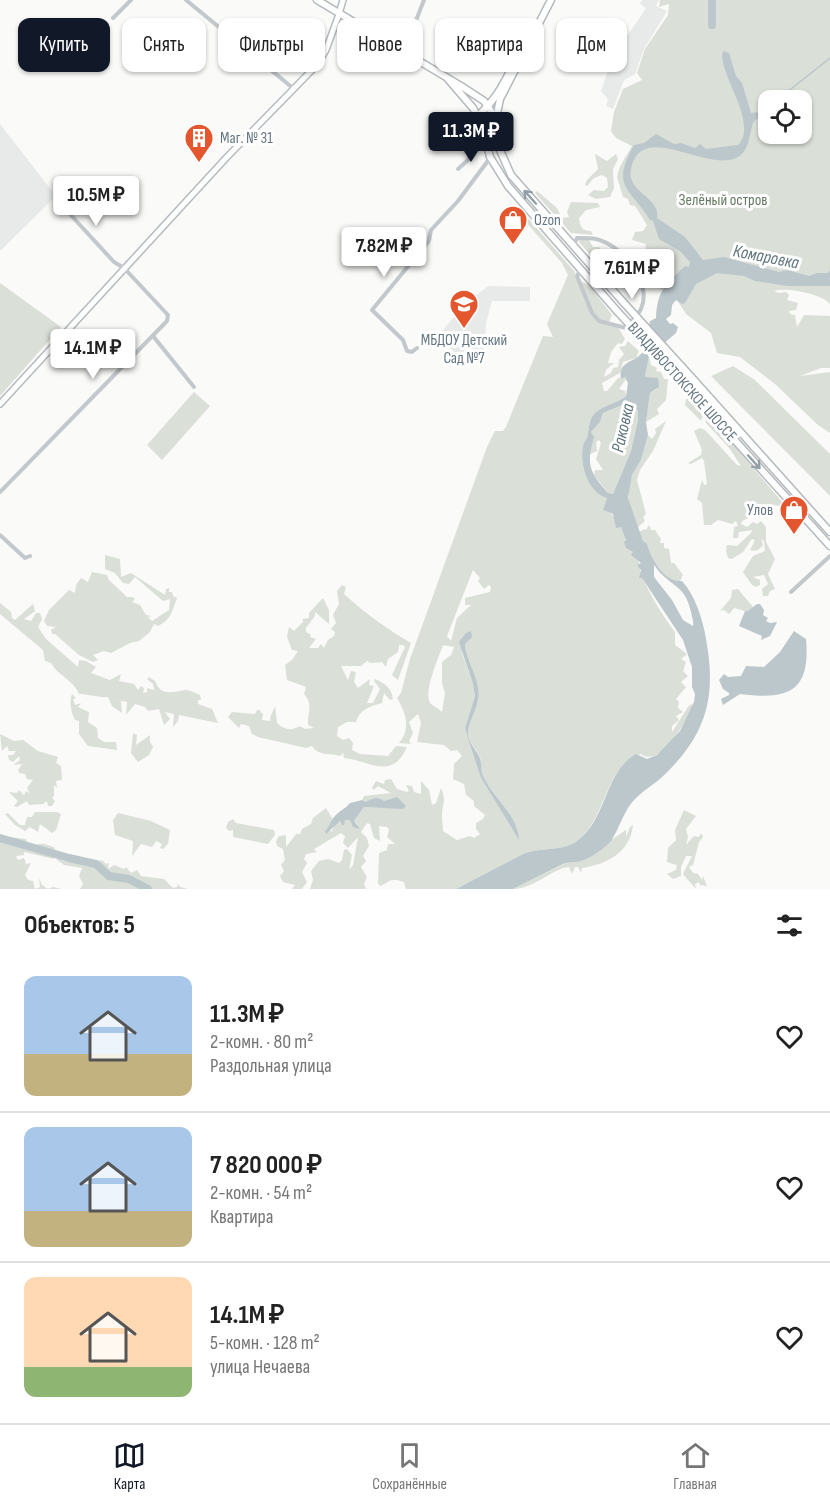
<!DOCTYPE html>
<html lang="ru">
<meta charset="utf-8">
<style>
body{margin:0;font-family:"Sofia Sans Condensed",sans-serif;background:#f2f2f2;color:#222;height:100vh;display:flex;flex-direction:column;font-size:22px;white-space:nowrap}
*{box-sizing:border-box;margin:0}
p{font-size:20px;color:#767676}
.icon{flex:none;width:33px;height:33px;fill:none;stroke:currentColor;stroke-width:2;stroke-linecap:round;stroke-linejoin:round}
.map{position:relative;height:889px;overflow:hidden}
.panel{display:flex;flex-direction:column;background:#fff;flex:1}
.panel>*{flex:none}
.banner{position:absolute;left:18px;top:18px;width:795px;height:54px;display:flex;gap:12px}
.controls{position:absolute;left:758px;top:90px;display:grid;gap:12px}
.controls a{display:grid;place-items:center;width:54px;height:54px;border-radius:12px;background:#fff;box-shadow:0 2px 4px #0004;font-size:30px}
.price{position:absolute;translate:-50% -51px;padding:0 14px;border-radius:6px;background:#fff;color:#222;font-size:20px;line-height:39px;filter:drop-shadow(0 2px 3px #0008)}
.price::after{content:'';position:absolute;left:50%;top:36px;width:18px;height:14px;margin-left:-9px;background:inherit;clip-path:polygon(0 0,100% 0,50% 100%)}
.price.on{background:#111827;color:#fff}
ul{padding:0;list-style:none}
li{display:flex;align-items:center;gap:18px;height:150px;padding:0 24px}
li+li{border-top:2px solid #e0e0e0}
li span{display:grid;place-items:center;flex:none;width:168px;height:120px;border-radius:12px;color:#555}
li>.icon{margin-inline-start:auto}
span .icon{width:72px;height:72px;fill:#fffc;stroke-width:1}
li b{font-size:26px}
h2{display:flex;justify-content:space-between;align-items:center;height:72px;padding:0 24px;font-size:26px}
.pill{padding:0 21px;border-radius:12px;background:#fff;box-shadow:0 2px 4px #0004;font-size:21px;line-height:54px}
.pill.on{background:#111827;color:#fff}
.dock{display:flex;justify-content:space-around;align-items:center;height:84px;border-top:2px solid #e0e0e0;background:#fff;font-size:16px;color:#767676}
.dock a{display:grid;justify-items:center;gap:3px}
.dock .on{color:#111827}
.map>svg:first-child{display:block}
</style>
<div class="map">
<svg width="830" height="889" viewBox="0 0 830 889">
<rect width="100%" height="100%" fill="#fafaf8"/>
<g fill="#e8e9e9">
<path d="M642 0H659L656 6 667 11 644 49 635 74 624 80 613 109 606 106 608 99 601 91 612 59 646 8 640 4Z"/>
<path d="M0 124 56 196 0 251Z"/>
<path d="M488 286 530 287V301H492L486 323 484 360 481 363H467L437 337 465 304Z"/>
</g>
<g fill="#dadfd7" fill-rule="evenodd">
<path d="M660 0H830V304C822 294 786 287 774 291L779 293 786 292 789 295 787 300 798 303 796 310 789 311 790 314 795 315 797 327 804 315 830 316V368H821L800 376 830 372V433L818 425 775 384 740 357 717 353 711 333 686 314 677 300 647 280 649 276H652L650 267 653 266 662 271 665 261 653 258 648 262 644 261 646 244 632 240 635 232 643 231 647 225 635 206 630 205 628 199 623 197 617 177C619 165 626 157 632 146L616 138 611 131 614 112 623 89 642 80 637 73 645 49 668 15 669 4 659 7ZM768 100H801V134H768Z"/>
<path d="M595 154 607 161 616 154 618 159 613 169 614 188 610 197 596 199 588 195 594 190 604 191 608 187 607 178 602 175 594 178 587 186 585 185 587 180 598 169Z"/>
<path d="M537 191 557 208 562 218 569 217 567 212 571 202 598 203 600 207 586 210 579 218C580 227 582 231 591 231L593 235 571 233 535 193Z"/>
<path d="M527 217 575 272 576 279 589 285 612 315 609 322 618 327 625 339 622 344 618 343 611 352 608 363H614L606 370 604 377 611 373 613 368 618 367 619 360 624 354 619 347 625 346 628 341 639 351 636 358 623 362 620 373 602 383 604 391H607L619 377 621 379 624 376 626 379 619 389 625 391 626 396C617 402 595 410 591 419 589 423 589 428 588 433 588 438 584 441 583 446 579 463 588 494 607 498L604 510C618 516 627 532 626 548 643 556 637 566 643 579 652 598 663 616 675 632V645L687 654 681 659 686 662 683 671 688 676 681 682 686 687 676 699 679 702 678 708 683 712 676 716 679 720 672 726V732L688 707 691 704 693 705C687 720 660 769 641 754 605 763 606 821 577 841 561 852 540 847 523 854L456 889H406L404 882C389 877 392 881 380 886L378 883 379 853 387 850 388 844H395L387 837 389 830 387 827 379 826 380 841 374 838 370 824 367 823 361 832 367 838 369 846 363 856 366 861 361 867 367 877 364 884 366 889H310L313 880 311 871 319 861 328 859 339 863 342 860 344 850 347 849 352 855 349 870 353 865 358 837 348 848 343 843 345 836 341 833 314 849 317 852 306 854 304 859 307 863 302 872 307 882 302 889H292L295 885 283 882 280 876 284 871 281 865 285 860 283 849 277 846 276 841 279 836 286 835V847L296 834H300L302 829 311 824 313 818 326 808 332 818 329 828 331 832 337 821H340L342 825 345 820H350L360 826 354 821 364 807 400 808 393 799 384 801C377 796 373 798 366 802L362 800 364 796 391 793 378 786 374 790 372 788 376 781 384 784 385 780 391 779 397 789 407 792 409 791 406 785 412 786 414 792 421 794V781L429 790 432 805 436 803 441 788C447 801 442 804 442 816 442 822 443 826 443 831L457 840 470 836 474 838 480 834 476 829V823L483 819 485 815 474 806V801L466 795 464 784 453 779 454 764 462 756 457 750 451 751 444 745 417 742 421 723 418 714 409 722 413 733 409 741 411 744 399 743C411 729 406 713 397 698L401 693 410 659 487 447 495 431H503L506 427 543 336 553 337 547 324 568 275 562 263 524 220ZM473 570 480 578 478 581 484 589 489 585 491 587 490 592 465 598V605H471L457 618 451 641 447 636ZM470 631 471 637 465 644C466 663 478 678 478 697 478 710 468 721 468 733 468 742 477 749 480 757 482 762 480 769 482 775 490 793 520 819 518 838L481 778 469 742 465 728 475 696 473 684 462 653ZM443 645 454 647 451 655 442 662V683L445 693 442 712C439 709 434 706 431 704 422 694 439 657 443 645Z"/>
<path d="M580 239 589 240 593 247H599L611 261 624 265 622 270 630 274V277L636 282 615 274 613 277 608 275 579 242Z"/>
<path d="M0 283 61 327 0 396Z"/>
<path d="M649 356 651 365 657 368 656 371 661 372 664 379H668L666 400 657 409 659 414 646 422 650 393 657 389 653 379 645 377Z"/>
<path d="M733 366 755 380 830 454V496L711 376Z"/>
<path d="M194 392 210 406 162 460 147 445Z"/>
<path d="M692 398C694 402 697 408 700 411 707 417 714 420 716 430L726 436 783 503 779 506 774 505 742 521 741 524 747 527 753 522 757 524 761 521 766 527V542L775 559 768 574 775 589 770 591 768 596H763L762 589 768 584 764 575 753 577 760 580V585L756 587 752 585 743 572 753 556 765 551 764 541 761 539 763 545C759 550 756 552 750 550L755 540 752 539 743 552 732 559 728 558 726 551 727 545 737 546 751 533 752 530 739 532 738 538H733L734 527 738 526 736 521 732 524 718 520 711 525H704L702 503 697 499 702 480 704 485 707 484 704 461 702 458 691 464 688 463 701 455 702 450 694 431 700 428 705 430 737 465 741 466 730 449 706 423 705 418 702 417 701 421 685 405 686 399Z"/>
<path d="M622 405 634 406 638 411V420L631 451 613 494 608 493 594 475 595 470H603L596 459 601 443 599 440 596 442 597 451 588 455 593 437 591 432 600 422 603 413Z"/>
<path d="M666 421 653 451 640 470 637 480 646 514 643 517 645 521 638 527 628 505 629 490 632 475 641 460 648 435 652 439 656 433 655 429Z"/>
<path d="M649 525 651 530H655L661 539 660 543H664V548L669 549 671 563H674L683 575 680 581C664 582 651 558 647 545L643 541 639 532 644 529 646 530Z"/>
<path d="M105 555 120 559 121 577 131 573 165 595 166 589 169 588V592H172L173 596 177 598C173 609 171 620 158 626L154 624 150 632 139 641 130 643 111 653 104 651 93 655 98 660 93 662 79 655 55 634H52L51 630 56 627 47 626 44 621 49 610 69 590 75 593 76 585 81 578 88 582 92 572 107 575 109 580 127 597H133L135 599 132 602 140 605 146 615 152 616 148 617 152 621 169 610 170 599 163 601 135 577 129 584 123 583 115 573 105 569Z"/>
<path d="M342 585 346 587 344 594C366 614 387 629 411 643L398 680 392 675 405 647 403 645H399L398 652 388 659 386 667 382 662 371 663 367 661 361 666H341L348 680 351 671 356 672 354 682 358 688 370 679 369 685 374 686 367 703H373L380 689 374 681 375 679C385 683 392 689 393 699L390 700 384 693 382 703C370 706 359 710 356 722H347L338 727 337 736 343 740 349 738 353 743 352 750 360 754 388 756 396 746 407 747C392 781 371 761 344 758L343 753 340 756C330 753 318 756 312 746L306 748 258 737 252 734 249 726 241 724 239 728 228 717 232 712 255 714 257 710H260L261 713H263L262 720 271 721 270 718 275 706 277 723C284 730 292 731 300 726L305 729 314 728 308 725C307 712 314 705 304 694L306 687 287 680 285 665 292 660 298 651 292 650 287 637 289 627 294 631 303 622V619L309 618V613L323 598 329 610V624L315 612V616L306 628V632L311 635 310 637 316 639 309 648H318L321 644 324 648 328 640 334 636 335 632 331 629 336 623 333 615 339 604 337 591Z"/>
<path d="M738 589 753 607 748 612 734 608 729 614 724 610 720 611 731 598 732 590Z"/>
<path d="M0 603 11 612 12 618 15 620 33 604 35 611 24 619 31 621 36 613H40L42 619 38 627 46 639 78 667 79 660 86 661 96 667 91 673 110 680 121 674 119 681 134 684 138 690 141 686 144 688 143 693 147 692V688L154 690 153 684 147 679 149 677 155 681C161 697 173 692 185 690 189 690 196 693 200 695L201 700H198V704L212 709 218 723 179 715 178 721 173 727 174 714 165 712 170 719 164 725 159 709 148 711 145 707 135 704 126 715 127 702 113 699 121 701 122 713 112 706 108 697C98 698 82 693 79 694 74 680 57 675 51 663L45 661 43 650 0 614Z"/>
<path d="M72 694 76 698 73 699 75 705 81 703 78 707 89 712 88 722 97 728 98 738 104 742H116L117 750 88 746 79 734V721L75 720C71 712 69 702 72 694Z"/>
<path d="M133 733 137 735 136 745 150 735V742L153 747 149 755 138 762 131 753Z"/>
<path d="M0 734 14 741 23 740 38 751 58 757 56 763 61 766 62 780 56 781 57 788 54 785V796L52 798 55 801 52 806H48L47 801 43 804 29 805 27 801 17 807 14 806 18 801 9 792 17 793 19 790 24 795 26 791 30 794 27 788 33 780 27 779 25 774 19 773 18 770 22 764 13 765 20 760 19 756 13 762 9 760 8 755H13L16 751H9L7 746 2 751Z"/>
<path d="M684 810 696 816 686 829 688 837 686 845 694 836 699 837 701 833 703 837 699 842 693 865 689 867 693 873 698 874 702 880 703 876 707 886 700 885 699 882 695 884 696 889 683 874 692 856H686L681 867V876L673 879 667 874 676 870 677 865 667 862 668 848 676 840 675 830Z"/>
<path d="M35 812H57L61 814 56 830 52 833 40 824 38 832 30 827 25 831 15 825 5 814 8 813 20 825H25L27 817H32Z"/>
<path d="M118 813 151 821 170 830 168 844 163 849 160 848 162 844 156 841 152 847 141 844 132 856 133 841 115 835 113 820Z"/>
<path d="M233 819 236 823 274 830 275 835 268 844 233 837V830L229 831 226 828 228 822Z"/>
<path d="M633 825C630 852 608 864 582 868L581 873 578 867H575L572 874 569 867C555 867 534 889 513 889L572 860 580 861 626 830V837L630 827Z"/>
<path d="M0 836 26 839 27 842 22 847 23 849C40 849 34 838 55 848L54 851 47 853 48 855 53 856 54 859 24 852V855L16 856 18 860 24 858 26 864 31 863 25 875 28 880 33 881 35 889 40 887 39 878 42 885 48 889 53 887 62 889H0Z"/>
<path d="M59 857 63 861 82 862 85 866 102 860 106 864 109 863 108 869 114 865 124 869 126 867 131 873 137 870 141 876 164 879 173 888 177 887 178 884 180 887 188 889H80L83 884 79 876 82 868 64 865 56 859Z"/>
</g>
<g fill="#bbc7cb" fill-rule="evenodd">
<path d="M723 51 729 53 736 76 742 83 751 113 761 112 762 116 754 121C749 132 750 147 741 155 711 178 642 117 631 169 626 193 661 197 657 218L685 237 703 260 724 257 779 272 787 270 809 276 817 273H828L830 270V286H788L755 281 744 276 717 273 696 284 685 303 682 304 676 300 672 305 671 315 666 319 670 324 673 323 678 327 676 333 649 356 645 377 658 378 659 387 650 393 646 422 648 435 641 460 632 475 628 498 643 541 647 544C651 559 665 583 682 581 695 595 703 620 706 639 717 698 706 736 661 778 653 785 644 790 636 798 624 809 620 828 611 841 605 848 589 859 581 861 575 863 570 861 563 864L513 889H456L523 854C540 847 561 852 577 841 607 820 604 772 636 754L647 759 657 755 680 731 694 702 695 694 692 687V667L683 640 642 578H639L641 570 637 565 641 563 631 555 633 552 626 548 624 542 626 540 621 527 616 528 613 514 603 510 607 498C588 494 579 463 583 446 584 441 588 438 588 433 589 428 589 423 591 419 596 407 616 404 626 396L628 383 625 377 621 379C617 360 637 363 643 351 647 343 648 330 650 321L656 318C657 291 666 284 685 266L689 267 690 262 680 251 659 239 653 221 650 220C630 187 610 188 634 145L644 143 656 134 674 144 681 143 695 148 700 144 706 149 738 145C760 123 716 71 723 51ZM622 405 634 406 638 411V420L631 451 613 494 608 493C589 472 586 464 594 437L591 432 600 422 603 413ZM654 565C669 587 685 583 691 612 692 618 694 621 693 626L683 620 672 600 654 577Z"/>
<path d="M757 604H760L764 610 763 615 768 618 766 621 770 623 777 622 770 636 761 640 762 636 739 626 745 611H748Z"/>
<path d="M471 631 472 637 465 644C466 660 476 673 478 688 481 707 468 720 468 733 468 743 477 750 480 758 482 764 480 770 483 776 493 798 518 815 519 840L481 778 469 742 465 728 475 696 473 684 459 642 466 633Z"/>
<path d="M794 631 806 639C811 693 787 700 740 694L723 705 721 699 729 695V693L723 689 719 680 724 674 728 677 741 676 746 666 764 667 780 652Z"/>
<path d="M397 797 406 806 403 809 364 807 354 821 360 829 353 827 350 820H345L344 825H342L340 821 326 834 325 831C330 827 330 821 334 817 339 811 345 809 350 803L362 800 366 802C373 798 377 796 384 801Z"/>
</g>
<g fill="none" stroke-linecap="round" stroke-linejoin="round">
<g stroke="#bbc7cb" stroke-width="1.5">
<path d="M777 100 830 58"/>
<path d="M761 112 768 107"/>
</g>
<g stroke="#bbc7cb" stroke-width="8">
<path d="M712 0V25"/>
<path d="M0 838 69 858 96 864 109 876 129 879 148 889"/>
</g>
<g stroke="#b3babf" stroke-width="8">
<path id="secondary" d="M339 14 343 0"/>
</g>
<g stroke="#b5babe" stroke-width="8">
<path id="primary" d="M0 404 227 157 317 65 326 50 339 14"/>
</g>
<g stroke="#b4b9bd" stroke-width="9">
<g id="trunk">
<path d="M317 0 461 86 484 101 495 117"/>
<path d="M551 0 500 99 495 123 499 148 511 175 624 303"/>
<path d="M448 79 473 108 482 125 490 157 508 186 617 311"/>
<path d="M479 121 480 114C498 97 503 84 515 62"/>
<path d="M694 380 830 532"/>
<path d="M687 387 830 546"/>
</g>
</g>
<g stroke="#c3c8cc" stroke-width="4">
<path d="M186 0 294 89"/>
<path d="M113 18 131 0"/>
<path d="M404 51 424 0"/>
<path d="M458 169 468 160 473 146"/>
<path d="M574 245 577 238C583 238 591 238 596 239 622 245 653 282 641 309 638 315 631 322 626 328L599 321 592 313 577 276 581 269"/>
<path d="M153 336 194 387"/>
<path d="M417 348 412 352 407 351 403 340 372 310 429 241 431 230 458 201 490 158"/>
<path d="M0 492 167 321 168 315 124 268 114 262 57 200"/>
<path d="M0 535 25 558 30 556"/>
<path d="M791 592 830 556"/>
</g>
<use href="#secondary" stroke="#fff" stroke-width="5"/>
<use href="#primary" stroke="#fff" stroke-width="5"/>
<use href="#trunk" stroke="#fff" stroke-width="6"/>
<g stroke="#b4b9bd" stroke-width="9" stroke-linecap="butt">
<g id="trunk-bridge">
<path d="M624 303 694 380"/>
<path d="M617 311 687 387"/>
</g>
</g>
<use href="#trunk-bridge" stroke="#fff" stroke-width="6"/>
</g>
<defs><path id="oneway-shaft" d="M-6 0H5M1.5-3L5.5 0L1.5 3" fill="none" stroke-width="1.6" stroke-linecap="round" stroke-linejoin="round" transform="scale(1.5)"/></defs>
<g stroke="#939fa8">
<use href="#oneway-shaft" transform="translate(530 197) rotate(-132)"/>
<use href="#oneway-shaft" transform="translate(754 462) rotate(48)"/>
</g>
<defs>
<g id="building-pin" transform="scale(1.5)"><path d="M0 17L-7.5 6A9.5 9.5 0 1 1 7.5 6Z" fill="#e4572e" stroke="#fff"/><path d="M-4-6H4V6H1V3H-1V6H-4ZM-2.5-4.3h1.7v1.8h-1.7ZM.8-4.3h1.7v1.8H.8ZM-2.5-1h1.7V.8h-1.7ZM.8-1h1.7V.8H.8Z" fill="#fff"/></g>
<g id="shop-pin" transform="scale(1.5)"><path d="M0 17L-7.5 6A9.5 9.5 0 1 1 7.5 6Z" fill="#e4572e" stroke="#fff"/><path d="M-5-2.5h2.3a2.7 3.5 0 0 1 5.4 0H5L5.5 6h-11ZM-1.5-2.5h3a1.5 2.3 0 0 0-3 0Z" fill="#fff"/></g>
<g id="school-pin" transform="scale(1.5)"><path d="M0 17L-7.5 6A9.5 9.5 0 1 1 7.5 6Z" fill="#e4572e" stroke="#fff"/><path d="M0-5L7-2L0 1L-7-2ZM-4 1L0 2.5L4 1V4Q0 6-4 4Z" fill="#fff"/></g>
</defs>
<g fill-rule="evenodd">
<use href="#building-pin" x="199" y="138"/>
<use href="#shop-pin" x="513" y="220"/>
<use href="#school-pin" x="464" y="304"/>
<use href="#shop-pin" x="794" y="510"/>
</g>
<g text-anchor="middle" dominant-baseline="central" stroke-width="6" stroke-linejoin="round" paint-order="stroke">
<g font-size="16" fill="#657683" stroke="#fff" text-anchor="start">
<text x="220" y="138">Маг. № 31</text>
<text x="534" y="220">Ozon</text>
<text x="464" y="340" text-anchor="middle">МБДОУ Детский<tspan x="464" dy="18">Сад №7</tspan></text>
<text x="773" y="510" text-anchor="end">Улов</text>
</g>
<g font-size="16" fill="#687a64" stroke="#fff">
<text x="723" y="200">Зелёный остров</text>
</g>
<g font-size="16" fill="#657683" stroke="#fff">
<text transform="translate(682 382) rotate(48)">ВЛАДИВОСТОКСКОЕ ШОССЕ</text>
</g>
<g font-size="18" font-style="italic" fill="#60757c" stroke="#fff">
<text transform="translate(766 257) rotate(11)">Комаровка</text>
<text transform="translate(623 428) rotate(-77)">Раковка</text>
</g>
</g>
</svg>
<div class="controls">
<a><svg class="icon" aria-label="locate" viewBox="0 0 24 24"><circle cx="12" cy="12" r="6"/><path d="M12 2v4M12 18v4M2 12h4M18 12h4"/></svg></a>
</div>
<b class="price on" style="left:471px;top:163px">11.3M ₽</b>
<b class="price" style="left:96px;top:227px">10.5M ₽</b>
<b class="price" style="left:384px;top:278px">7.82M ₽</b>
<b class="price" style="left:632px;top:300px">7.61M ₽</b>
<b class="price" style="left:93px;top:380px">14.1M ₽</b>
<div class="banner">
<a class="pill on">Купить</a>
<a class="pill">Снять</a>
<a class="pill">Фильтры</a>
<a class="pill">Новое</a>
<a class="pill">Квартира</a>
<a class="pill">Дом</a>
</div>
</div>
<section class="panel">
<h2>Объектов: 5<svg class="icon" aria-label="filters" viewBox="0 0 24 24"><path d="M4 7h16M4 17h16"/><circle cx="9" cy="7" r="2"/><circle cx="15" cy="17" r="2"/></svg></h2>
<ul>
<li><span style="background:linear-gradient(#a9c7e8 65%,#c2b280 0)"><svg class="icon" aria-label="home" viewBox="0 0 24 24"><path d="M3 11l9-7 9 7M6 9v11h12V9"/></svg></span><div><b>11.3M ₽</b><p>2-комн. · 80 m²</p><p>Раздольная улица</p></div><svg class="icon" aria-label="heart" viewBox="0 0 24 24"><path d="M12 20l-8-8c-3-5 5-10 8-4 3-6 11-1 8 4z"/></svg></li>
<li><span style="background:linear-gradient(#a9c7e8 70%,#c2b280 0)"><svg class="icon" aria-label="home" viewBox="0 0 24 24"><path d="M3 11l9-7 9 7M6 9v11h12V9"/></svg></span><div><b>7 820 000 ₽</b><p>2-комн. · 54 m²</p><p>Квартира</p></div><svg class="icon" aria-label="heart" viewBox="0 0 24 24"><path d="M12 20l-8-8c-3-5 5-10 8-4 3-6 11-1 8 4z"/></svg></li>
<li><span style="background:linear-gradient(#ffd9b3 75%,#8fb573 0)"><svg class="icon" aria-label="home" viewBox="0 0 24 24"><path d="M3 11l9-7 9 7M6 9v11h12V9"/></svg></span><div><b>14.1M ₽</b><p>5-комн. · 128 m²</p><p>улица Нечаева</p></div><svg class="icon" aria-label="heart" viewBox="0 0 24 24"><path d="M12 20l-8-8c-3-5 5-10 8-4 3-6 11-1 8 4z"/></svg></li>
</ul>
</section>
<nav class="dock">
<a class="on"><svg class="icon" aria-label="map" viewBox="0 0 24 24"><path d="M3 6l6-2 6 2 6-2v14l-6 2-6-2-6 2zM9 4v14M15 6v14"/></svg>Карта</a>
<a><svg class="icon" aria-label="saved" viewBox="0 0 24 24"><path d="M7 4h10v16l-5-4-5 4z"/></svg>Сохранённые</a>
<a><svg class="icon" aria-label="home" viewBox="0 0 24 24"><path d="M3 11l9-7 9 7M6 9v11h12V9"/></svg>Главная</a>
</nav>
